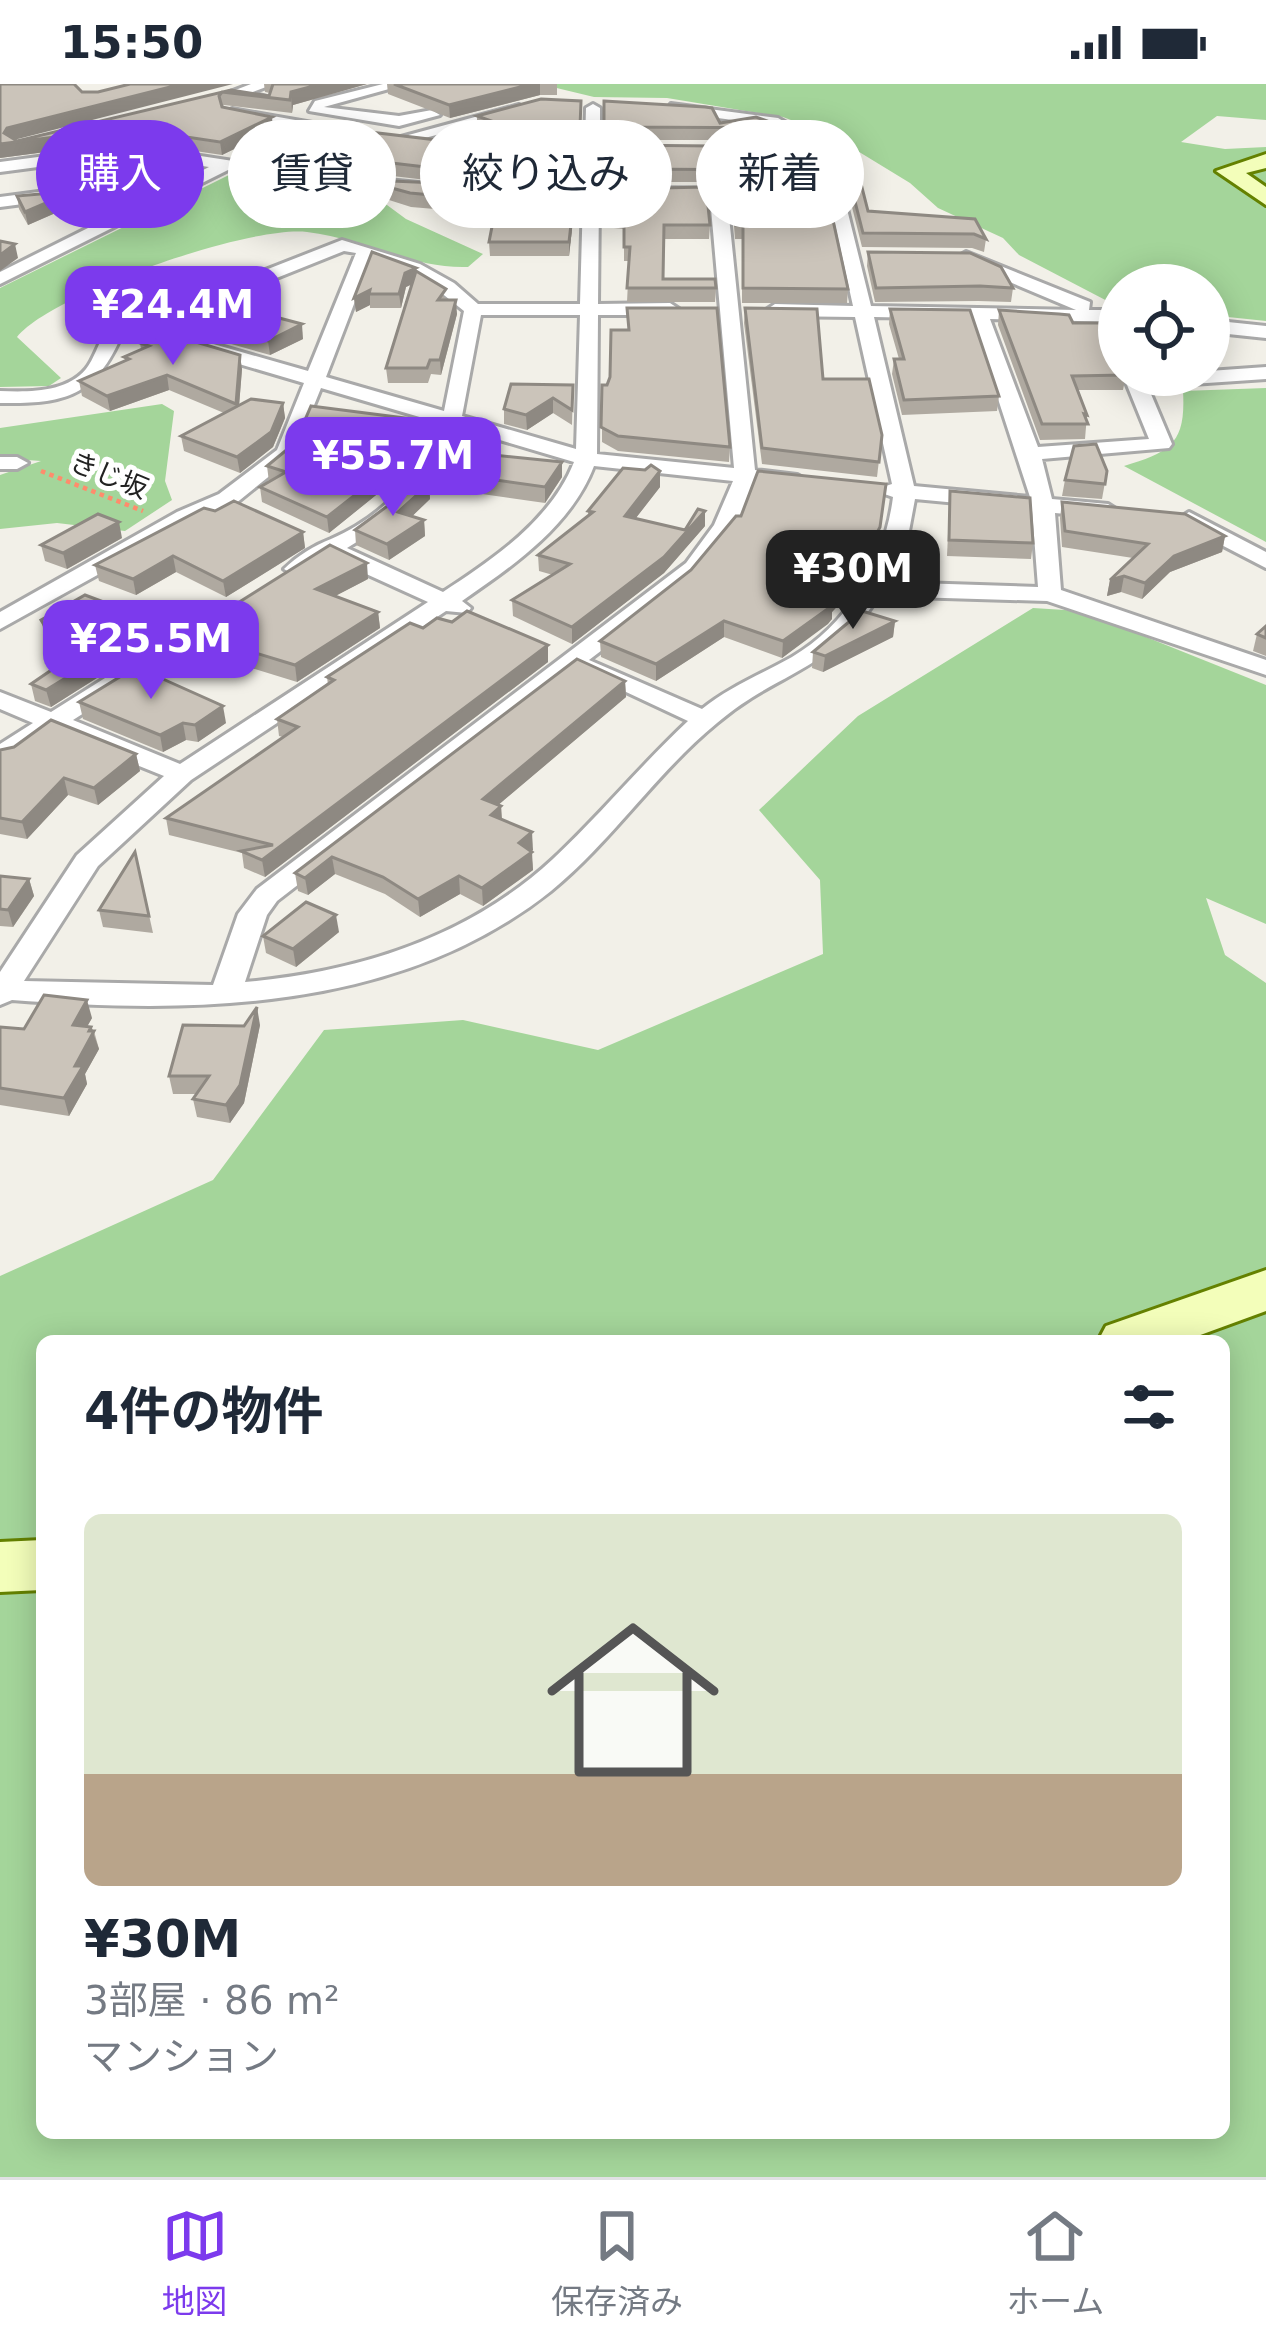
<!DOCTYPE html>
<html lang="ja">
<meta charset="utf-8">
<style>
body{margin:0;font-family:"DejaVu Sans","Noto Sans JP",sans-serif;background:#f6f6f7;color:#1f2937;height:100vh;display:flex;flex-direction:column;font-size:45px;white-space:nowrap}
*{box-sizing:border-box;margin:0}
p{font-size:39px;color:#747a83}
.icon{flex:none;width:66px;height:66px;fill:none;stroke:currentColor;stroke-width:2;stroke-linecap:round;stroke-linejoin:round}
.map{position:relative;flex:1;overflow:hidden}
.sheet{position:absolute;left:36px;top:1251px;width:1194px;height:804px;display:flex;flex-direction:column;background:#fff;border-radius:18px;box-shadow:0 6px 30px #0003}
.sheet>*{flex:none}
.hud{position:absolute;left:36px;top:36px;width:1194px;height:108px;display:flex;gap:24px}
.controls{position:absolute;left:1098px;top:180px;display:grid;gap:24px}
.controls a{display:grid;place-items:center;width:132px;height:132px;border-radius:50%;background:#fff;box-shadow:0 6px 30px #0003;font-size:60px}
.price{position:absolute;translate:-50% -102px;padding:0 27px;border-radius:24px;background:#7c3aed;color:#fff;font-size:39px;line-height:78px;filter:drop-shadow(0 3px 6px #0008)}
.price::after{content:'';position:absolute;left:50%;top:72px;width:36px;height:27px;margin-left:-18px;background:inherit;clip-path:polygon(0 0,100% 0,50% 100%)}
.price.current{background:#222;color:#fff}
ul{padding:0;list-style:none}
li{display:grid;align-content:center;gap:24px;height:636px;padding:0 48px}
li+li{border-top:3px solid #e0e1e3}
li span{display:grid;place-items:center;height:372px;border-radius:18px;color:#555}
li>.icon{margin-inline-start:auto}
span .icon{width:216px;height:216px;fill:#fffc;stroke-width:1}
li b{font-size:51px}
h2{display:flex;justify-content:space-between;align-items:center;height:144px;padding:0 48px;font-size:51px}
.chip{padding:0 42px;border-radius:54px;background:#fff;box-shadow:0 6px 30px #0003;font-size:42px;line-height:108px}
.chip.current{background:#7c3aed;color:#fff}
.status{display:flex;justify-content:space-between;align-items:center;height:84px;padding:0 60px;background:#fff;direction:ltr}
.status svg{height:33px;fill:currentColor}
.menu{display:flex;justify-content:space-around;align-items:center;height:168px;border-top:3px solid #e0e1e3;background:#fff;font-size:33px;color:#747a83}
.menu a{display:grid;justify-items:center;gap:6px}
.menu .current{color:#7c3aed}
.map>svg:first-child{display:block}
</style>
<div class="status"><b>15:50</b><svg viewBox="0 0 49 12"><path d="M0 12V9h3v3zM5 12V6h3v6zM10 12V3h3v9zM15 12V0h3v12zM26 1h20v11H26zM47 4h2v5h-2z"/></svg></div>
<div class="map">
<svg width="1266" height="2093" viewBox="0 0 1266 2093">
<rect width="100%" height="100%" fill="#f2f0e8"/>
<g fill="#a4d59a" fill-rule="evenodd">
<path d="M540 0H1266V36L1217 32 1181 58 1225 65 1266 63V237L1209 231V201H1119V220H1113L1019 171 1003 154 938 124 910 99 833 52 783 33 667 14 594 13Z"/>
<path d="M231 90 368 107 406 135 483 170 468 183C412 185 362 154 307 148 250 141 53 209 17 253L61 294 49 302 0 303V204Z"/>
<path d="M1266 304V458L1124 382C1171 368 1186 359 1183 307Z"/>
<path d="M162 320 174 327 165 397 172 416 125 447 57 439 0 445V391L41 377 0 374V344Z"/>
<path d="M1033 524 1081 527 1266 601V840L1206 814 1225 871 1266 899V2093H0V1192L213 1096 324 946 463 936 598 966 823 870 820 796 759 726 858 632ZM42 1257H1224V2049H42Z"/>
</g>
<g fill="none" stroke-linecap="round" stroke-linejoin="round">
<g stroke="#a9a9a9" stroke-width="6">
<g id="street">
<path d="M251 0H274L250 9 271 14V20L225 10Z"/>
<path d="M383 0H407L324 23 399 32 432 26 440 31 399 42 309 27 315 17Z"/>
<path d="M593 20 600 24V61L618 66 600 70V104L842 105 871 222 1076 226 960 177 957 173 966 168 1090 218 1089 226H1119V238L990 235 1038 363 1149 355 1123 291H1209V287L1266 283V295L1148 303 1172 360 1169 364 1042 375 1052 415 1108 420 1119 427 1108 434 1055 429 1061 506 1266 576V591L1047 517 879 512C828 590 779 586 717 639 656 689 612 757 551 807 399 928 196 930 12 916L0 921V888L77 771 164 692 55 648 0 679V660L33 639 0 625V608L51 628 218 523H234V533L73 636 180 680 428 518 331 474 296 492 284 485C297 472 315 461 331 455 380 434 425 390 440 339L321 304 293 373 235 420 193 438 0 545V528L177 428 219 410 277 366 304 299 137 250 119 257C93 314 61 320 0 319V307C28 308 66 309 86 285 94 275 98 260 105 249L342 156 420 180 454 199 478 220H580L583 114H535L527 109 535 104H583L584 70 458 66 450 61 458 56 585 60 586 24ZM710 113 734 384 597 370 598 231H670L679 225 670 219 598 220 599 114ZM727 113H829L853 222 775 220 766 226 775 232 855 233 892 400 873 406 893 413C885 478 848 540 792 573 762 590 729 603 702 625L589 576C658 523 725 485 754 399L797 403 808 397 797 391 755 386ZM344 167 356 169 308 287 154 243ZM372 173 425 196 464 227 444 327 326 293ZM481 231H580L576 365 462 332ZM874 233 972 235 1030 413 914 402ZM459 344 574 378C551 436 495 474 443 508L347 464C397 434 441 402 459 344ZM594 382 733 397 714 441 686 479 257 805 238 830 213 901 24 897 98 782 191 696 446 527 467 529 471 524 462 517C514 481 571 442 594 382ZM915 415 1032 426 1038 503 887 498 909 447ZM577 585 688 637C641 681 600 731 553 775 469 853 358 888 245 898L267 831 277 817Z"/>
<path d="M671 20 778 34 833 66 825 71 770 69 768 66 776 61H805L769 41 666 27Z"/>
<path d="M519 21 524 28 398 61 390 56Z"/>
<path d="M232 25 341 44 349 49 341 54 227 32 225 29Z"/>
<path d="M129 61 305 88 429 100 437 105 429 110 228 86 0 200V188L128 124 69 114 0 123V113L69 104 143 116 209 83 129 71 0 88V78Z"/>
<path d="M1209 236 1266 242V254L1209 248Z"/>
<path d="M0 373H17L28 379 17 385H0Z"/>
<path d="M1189 428 1266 468V484L1181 440 1178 435Z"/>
</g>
</g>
<g stroke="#648100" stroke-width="6">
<g id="secondary">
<path d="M1266 70V84L1246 89 1266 103V121L1216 87Z"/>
<path d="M1266 1186V1227L1184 1257H1098L1106 1242Z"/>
<path d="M42 1456V1506L0 1508V1458Z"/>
</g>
</g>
<path stroke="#ff8c6c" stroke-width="4.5" stroke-dasharray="4.5 4.5" stroke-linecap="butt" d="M41 387 143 427"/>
<use href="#street" fill="#fff" fill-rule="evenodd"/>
<use href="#secondary" fill="#f3feba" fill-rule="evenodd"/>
</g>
<g fill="#afa9a0">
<path d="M264 0H367L293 21 292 29 224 21 222 23 273 46 222 71 128 57 0 74 14 55 17 57 231 6 269 12 270 9 265 8Z"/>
<path d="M387 0H557V11H540L450 34 388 10Z"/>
<path d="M581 17V55L494 51 477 44V32Z"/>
<path d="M604 17 720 39 786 44 785 56H614V50L604 52Z"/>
<path d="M614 61 822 80H856L868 127 975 135 986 155 984 168 972 164 862 163 848 107 836 98H615Z"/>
<path d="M256 63 547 69 548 82 545 97H435L257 76Z"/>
<path d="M192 73 194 85 149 108 117 102 108 106 70 100 50 102 47 89Z"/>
<path d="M388 103 575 118 569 172H490L489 158 495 130 411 123 389 116Z"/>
<path d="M731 103 848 205 847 219H742V155H735Z"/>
<path d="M615 105 710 141 709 155H664L663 195 716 204 715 218H627L629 177H624V145L614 144Z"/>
<path d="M74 107 76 120 28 141 19 125 17 112Z"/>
<path d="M868 168 1013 204 1011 218 978 217 875 218 867 182Z"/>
<path d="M416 184 417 187 447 216 457 230 441 291 431 290 428 299H388L386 284 412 200 406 203 401 224H370V221L356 228 354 214Z"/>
<path d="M745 224 823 295 882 351 877 393 762 380 744 239Z"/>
<path d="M890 225 999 312 997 327 902 331 892 290 894 275H899L889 240Z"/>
<path d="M999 226 1073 239 1126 291 1123 306H1078L1087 331 1085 355 1040 356 998 241Z"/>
<path d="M190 235 303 255 270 271 192 249Z"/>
<path d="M140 259 242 285 239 321 283 319 285 334 273 363 240 389 184 367 181 352 224 329 169 306 110 327 82 312 79 297 125 276 124 273 141 265Z"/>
<path d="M610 293 730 363 729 378 618 367 602 358V301H607Z"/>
<path d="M573 301 572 341 553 329 527 346 504 340V325Z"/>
<path d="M428 337 429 352 412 382 329 449 262 418 260 403 269 398 267 382Z"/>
<path d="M660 387V403L635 435 685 446 705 442 664 489 572 560 513 532 512 516 553 491 539 487 538 471 588 432V427Z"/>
<path d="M1107 387 1102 415 1062 412 1065 396Z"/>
<path d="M453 390 562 393 545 419 454 406Z"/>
<path d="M429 400 430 415 412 432 424 436 425 452 389 476 356 461 355 446Z"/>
<path d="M950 407 1033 459 1031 475 947 472Z"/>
<path d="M1062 418 1225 452 1222 468 1170 488 1142 515 1121 508 1107 512 1110 496 1133 474 1062 463 1060 434Z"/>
<path d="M215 427 303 448 305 464 226 513 176 488 136 511 99 497 95 481Z"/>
<path d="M122 454 67 485 45 477 41 461Z"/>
<path d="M878 458 858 500 832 528V535L782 574 724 553 656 597 601 573 600 557Z"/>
<path d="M368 495 335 512 378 528 380 544 297 598 193 566 190 549Z"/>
<path d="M41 536 157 538 160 554 51 623 35 617 31 600 62 579 45 552Z"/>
<path d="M895 537 893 553 823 588 812 584 813 568Z"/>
<path d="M1266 542V572L1253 567 1257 550Z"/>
<path d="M423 544 548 578 265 793 244 784 242 769 169 751 166 734 283 653 279 652 277 635 328 601 327 593Z"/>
<path d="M625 597 626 613 498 721 501 722 502 736 533 766 531 767 533 786 483 822 460 810 420 833 385 810 335 790 308 811 298 807 295 789Z"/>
<path d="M79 618 226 639 198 658 186 656 163 668 83 635Z"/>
<path d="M0 666 136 670 140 687 98 721 68 711 27 755 0 750Z"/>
<path d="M135 768 153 849 103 843 99 826Z"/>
<path d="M0 792 29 795 34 812 13 843 0 842Z"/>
<path d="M339 848 296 883 266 869 263 852Z"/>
<path d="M92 934 87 942 91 943 94 947 99 965 85 990 87 1000 69 1032 0 1021V943L24 945Z"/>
<path d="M260 941 244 1019 230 1039 197 1033 193 1015 197 1010H173L169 992Z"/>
</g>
<g fill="#8e8982">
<path d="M182 0H233L10 57 8 59 126 44 128 57 0 74V60L7 44Z"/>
<path d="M321 0H367L293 21 292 29 291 8Z"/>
<path d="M532 0H540V11L450 34 449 21Z"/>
<path d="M272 33 273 46 222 71 220 58Z"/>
<path d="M614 38V50L604 52V39Z"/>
<path d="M192 73 194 85 149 108 147 95Z"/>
<path d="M67 87 70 100 50 102 47 89Z"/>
<path d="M114 89 117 102 108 106 106 93Z"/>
<path d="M575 105V118L569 172V158Z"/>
<path d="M74 107 76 120 28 141 25 128Z"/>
<path d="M15 160 18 174 0 187V171Z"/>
<path d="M416 184 417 198 406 203 401 224 399 210 405 189Z"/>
<path d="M370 206V221L356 228 354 214Z"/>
<path d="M456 216 457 230 441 291 440 276Z"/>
<path d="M302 240 303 255 270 271 268 257Z"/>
<path d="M240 271 242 285 238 335 236 320Z"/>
<path d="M167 291 169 306 110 327 107 312Z"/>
<path d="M553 314V329L527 346 526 331Z"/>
<path d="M283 319 285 334 273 363 240 389 237 373Z"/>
<path d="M428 337 429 352 412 382 329 449 327 433Z"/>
<path d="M562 378V393L545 419V403Z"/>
<path d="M660 387V403L625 448V432Z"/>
<path d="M429 400 430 415 400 444 398 428Z"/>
<path d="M886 400 878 458 858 500 832 528V535L828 540 782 574 783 557Z"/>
<path d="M705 427V442L664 489 572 560V543L664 473Z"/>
<path d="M424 436 425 452 389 476 387 460Z"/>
<path d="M119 438 122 454 67 485 63 469Z"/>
<path d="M303 448 305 464 226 513 223 497Z"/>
<path d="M1225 452 1222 468 1170 488 1142 515 1145 499 1174 472Z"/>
<path d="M173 472 176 488 136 511 133 495Z"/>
<path d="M367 479 368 495 318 521 316 505Z"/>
<path d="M1124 492 1121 508 1107 512 1110 496Z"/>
<path d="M378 528 380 544 297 598 295 581Z"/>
<path d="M724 537V553L656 597V580Z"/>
<path d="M895 537 893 553 823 588 825 572Z"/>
<path d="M157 538 160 554 51 623 46 606Z"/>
<path d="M548 561V578L265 793 262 776Z"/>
<path d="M625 597 626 613 484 733 483 715Z"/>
<path d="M223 622 226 639 198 658 195 641Z"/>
<path d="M183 639 186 656 163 668 160 651Z"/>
<path d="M136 670 140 687 98 721 94 704Z"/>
<path d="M64 694 68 711 27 755 22 738Z"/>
<path d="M501 722 502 740 491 731Z"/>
<path d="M532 748 533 766 520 776 519 759Z"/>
<path d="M532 768 533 786 483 822 482 804Z"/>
<path d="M332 773 335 790 308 811 305 794Z"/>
<path d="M459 792 460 810 420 833 418 815Z"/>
<path d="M29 795 34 812 13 843 8 826Z"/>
<path d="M336 831 339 848 296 883 293 865Z"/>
<path d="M87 916 92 934 78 959 73 941Z"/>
<path d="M257 923 260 941 244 1019 230 1039 226 1021Z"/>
<path d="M91 943 99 965 85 990 87 1000 69 1032 64 1014 75 982Z"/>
</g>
<g fill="#cbc4ba" stroke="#8e8982" stroke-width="3">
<path d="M0 0H74L82 8H98L130 0H182L7 44 4 49 17 57 231 6 269 12 273 0H321L291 8 290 16 222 8 219 12 222 23 272 33 220 58 126 44 0 60Z"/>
<path d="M394 0H532L449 21Z"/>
<path d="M541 15 581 17 580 43 494 38 477 32Z"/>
<path d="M604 17 705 23 712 24 720 39 756 33 786 44 614 43V38L604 39Z"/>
<path d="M302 40 547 69 544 84H434L256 63Z"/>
<path d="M614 61 820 63 822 80H856L868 127 975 135 986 155 974 150 863 149 849 94 837 86 615 85Z"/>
<path d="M127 63 192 73 147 95 114 89 106 93 67 87 47 89 97 67Z"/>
<path d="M392 97 575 105 569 158H489L497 117 410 109 388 103Z"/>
<path d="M706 103 710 141H664L663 195H715L716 204H627L630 163H624V131H614L615 105Z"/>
<path d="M731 103 826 104 848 205 743 204V141H736Z"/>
<path d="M74 107 25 128 17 112Z"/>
<path d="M0 157 15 160 0 171Z"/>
<path d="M372 168 416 184 405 189 399 210H369L370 206 354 214Z"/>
<path d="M868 168 970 169 1001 183 1013 204 980 202 876 204Z"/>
<path d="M416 187 446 205 438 216H456L440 276H430L427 284H386Z"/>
<path d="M222 219 302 240 268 257 190 235Z"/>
<path d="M627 224H717L730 363 618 352 601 343 602 301H607L610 293 611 246H629Z"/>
<path d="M745 224 817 225 823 295H869L882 351 879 378 762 364Z"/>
<path d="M890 225 970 226 999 312 904 316 894 275H904Z"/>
<path d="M999 226 1059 230 1069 231 1073 239H1101L1119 277V291H1126L1072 292 1087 331 1084 330 1088 340H1042Z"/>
<path d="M162 248 240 271 236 320 167 291 107 312 79 297 129 275 124 273 149 262 140 259Z"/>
<path d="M511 300 573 301 572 326 553 314 526 331 504 325Z"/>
<path d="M251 315 283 319 271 348 237 373 181 352Z"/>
<path d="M311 322 428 337 411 367 327 433 260 403 286 388 267 382 295 359Z"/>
<path d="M1096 360 1107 387 1105 400 1065 396 1074 362Z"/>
<path d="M455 367 562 378 545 403 453 390Z"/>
<path d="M651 381 660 387 625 432 685 446 698 425 705 427 664 473 572 543 512 516 570 480 538 471 593 428 588 427 623 384 645 386Z"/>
<path d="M758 387 886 400 880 443 859 484 828 517 833 519 829 524 783 557 724 537 656 580 600 557 691 486 736 432H741Z"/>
<path d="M420 398 429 400 398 428 424 436 387 460 355 446Z"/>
<path d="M950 407 1030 414 1033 459 949 456Z"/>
<path d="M234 417 303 448 223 497 173 472 133 495 95 481 204 424 215 427Z"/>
<path d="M1062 418 1185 430 1225 452 1174 472 1145 499 1124 492 1110 496 1148 460 1065 447Z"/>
<path d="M98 430 119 438 63 469 41 461Z"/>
<path d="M330 461 367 479 316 505 378 528 295 581 190 549Z"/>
<path d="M85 511 157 538 46 606 31 600 66 576 41 536Z"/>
<path d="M467 527 548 561 262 776 241 767 273 761 166 734 298 643 277 635 334 596 327 593 410 539 423 544 437 534 452 538Z"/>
<path d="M862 527 895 537 825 572 813 568Z"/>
<path d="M1266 542V554L1257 550Z"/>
<path d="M577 575 625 597 483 715 501 722 491 731 532 748 519 759 532 768 482 804 459 792 418 815 383 793 332 773 305 794 295 789Z"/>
<path d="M136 583 223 622 195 641 183 639 160 651 79 618Z"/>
<path d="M51 636 136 670 94 704 64 694 22 738 0 734V666L14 663Z"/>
<path d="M135 768 149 832 99 826Z"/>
<path d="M0 792 29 795 8 826 0 825Z"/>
<path d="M306 818 336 831 293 865 263 852Z"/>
<path d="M44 911 87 916 73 941 91 943 89 947H94L75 982H83L64 1014 0 1004V943L24 945Z"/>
<path d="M257 923 240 1001 226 1021 193 1015 209 992H169L183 941 244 942Z"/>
</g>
<g text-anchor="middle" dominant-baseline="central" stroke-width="10" stroke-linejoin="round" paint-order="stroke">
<g font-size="27" fill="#222" stroke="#fff">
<text transform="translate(109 391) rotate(22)">きじ坂</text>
</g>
</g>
</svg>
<div class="controls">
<a><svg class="icon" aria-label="locate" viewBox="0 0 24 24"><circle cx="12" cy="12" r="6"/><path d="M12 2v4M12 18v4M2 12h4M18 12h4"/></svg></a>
</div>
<b class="price" style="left:173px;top:284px">¥24.4M</b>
<b class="price" style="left:393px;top:435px">¥55.7M</b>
<b class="price current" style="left:853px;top:548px">¥30M</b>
<b class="price" style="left:151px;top:618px">¥25.5M</b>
<div class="hud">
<a class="chip current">購入</a>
<a class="chip">賃貸</a>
<a class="chip">絞り込み</a>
<a class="chip">新着</a>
</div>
<section class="sheet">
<h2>4件の物件<svg class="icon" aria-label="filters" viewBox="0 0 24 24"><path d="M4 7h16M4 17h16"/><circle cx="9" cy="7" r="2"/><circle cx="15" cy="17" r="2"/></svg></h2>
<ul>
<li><span style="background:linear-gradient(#dfe7d0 70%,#b9a48a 0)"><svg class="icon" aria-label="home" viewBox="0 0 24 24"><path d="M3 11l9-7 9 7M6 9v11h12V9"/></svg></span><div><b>¥30M</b><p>3部屋 · 86 m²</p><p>マンション</p></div></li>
</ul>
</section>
</div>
<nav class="menu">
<a class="current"><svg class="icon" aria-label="map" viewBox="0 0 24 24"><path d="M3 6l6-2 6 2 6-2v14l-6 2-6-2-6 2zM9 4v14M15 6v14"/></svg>地図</a>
<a><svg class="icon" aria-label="saved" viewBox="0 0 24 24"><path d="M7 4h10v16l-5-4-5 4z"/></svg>保存済み</a>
<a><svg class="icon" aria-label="home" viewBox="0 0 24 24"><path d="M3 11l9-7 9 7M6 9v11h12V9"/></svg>ホーム</a>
</nav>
